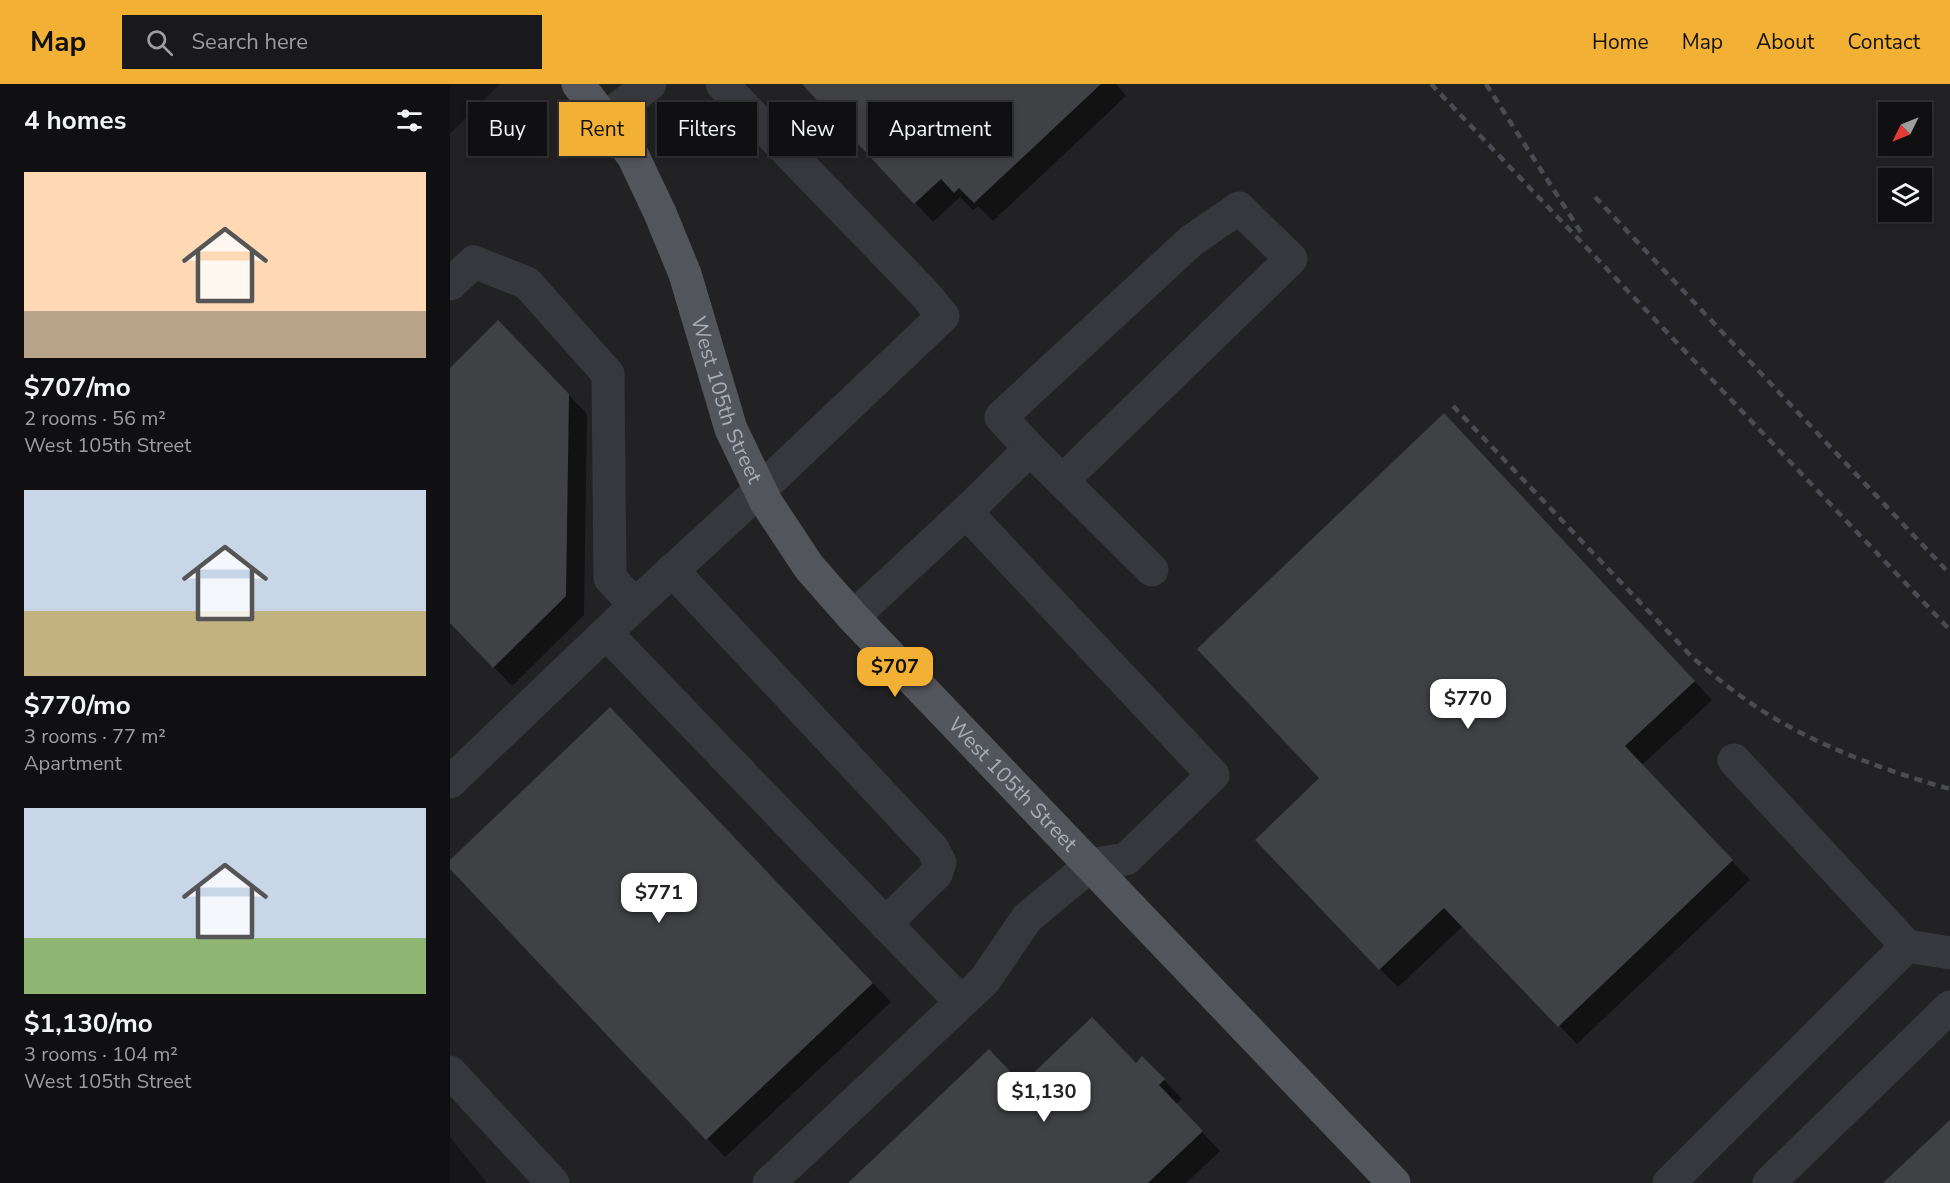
<!DOCTYPE html>
<meta charset="utf-8">
<style>
body{margin:0;font-family:"Nunito Sans",sans-serif;background:#19191b;color:#f1f3f6;height:100vh;display:flex;flex-direction:column;font-size:22px;white-space:nowrap}
*{box-sizing:border-box;margin:0}
p{font-size:20px;color:#9c9d9f}
.icon{flex:none;width:33px;height:33px;fill:none;stroke:currentColor;stroke-width:2;stroke-linecap:round;stroke-linejoin:round}
.map{position:relative;flex:1;overflow:hidden}
.side{display:flex;flex-direction:column;background:#101012;width:450px}
.side>*{flex:none}
.banner{position:absolute;left:18px;top:18px;width:570px;height:54px;display:flex;gap:12px}
.needle{width:39px;rotate:227deg}
.controls{position:absolute;left:1428px;top:18px;display:grid;gap:12px}
.controls a{display:grid;place-items:center;width:54px;height:54px;border-radius:0px;background:#101012;box-shadow:0 3px 9px #0003,0 0 0 2px #303032;font-size:30px}
.price{position:absolute;translate:-50% -51px;padding:0 14px;border-radius:12px;background:#fff;color:#222;font-size:20px;line-height:39px;filter:drop-shadow(0 2px 3px #0008)}
.price::after{content:'';position:absolute;left:50%;top:36px;width:18px;height:14px;margin-left:-9px;background:inherit;clip-path:polygon(0 0,100% 0,50% 100%)}
.price.selected{background:#f2b134;color:#111}
ul{padding:0;list-style:none}
li{display:grid;align-content:center;gap:12px;height:318px;padding:0 24px}
li span{display:grid;place-items:center;height:186px;border-radius:0px;color:#555}
li>.icon{margin-inline-start:auto}
span .icon{width:108px;height:108px;fill:#fffc;stroke-width:1}
li b{font-size:26px}
h2{display:flex;justify-content:space-between;align-items:center;height:72px;padding:0 24px;font-size:26px}
.pill{padding:0 21px;border-radius:0px;background:#101012;box-shadow:0 3px 9px #0003,0 0 0 2px #303032;font-size:21px;line-height:54px}
.pill.selected{background:#f2b134;color:#111}
header{display:flex;align-items:center;gap:36px;box-sizing:border-box;height:84px;padding:0 30px;background:#f2b134;color:#111}
header strong{font-size:28px}
nav{display:flex;gap:33px;margin-inline-start:auto;font-size:21px}
.search{width:420px;height:54px;background:#19191b;display:flex;align-items:center;gap:15px;box-sizing:border-box;padding:0 21px;border-radius:0px;color:#9c9d9f;font-size:22px}
main{display:flex;flex:1;min-height:0}
.map>svg:first-child{display:block}
</style>
<header>
<strong>Map</strong>
<div class="search"><svg class="icon" aria-label="search" viewBox="0 0 24 24"><circle cx="10" cy="10" r="6"/><path d="M15 15l6 6"/></svg>Search here</div>
<nav><a>Home</a><a>Map</a><a>About</a><a>Contact</a></nav>
</header>
<main>
<section class="side">
<h2>4 homes<svg class="icon" aria-label="filters" viewBox="0 0 24 24"><path d="M4 7h16M4 17h16"/><circle cx="9" cy="7" r="2"/><circle cx="15" cy="17" r="2"/></svg></h2>
<ul>
<li><span style="background:linear-gradient(#ffd9b3 75%,#b9a48a 0)"><svg class="icon" aria-label="home" viewBox="0 0 24 24"><path d="M3 11l9-7 9 7M6 9v11h12V9"/></svg></span><div><b>$707/mo</b><p>2 rooms · 56 m²</p><p>West 105th Street</p></div></li>
<li><span style="background:linear-gradient(#c9d6e8 65%,#c2b280 0)"><svg class="icon" aria-label="home" viewBox="0 0 24 24"><path d="M3 11l9-7 9 7M6 9v11h12V9"/></svg></span><div><b>$770/mo</b><p>3 rooms · 77 m²</p><p>Apartment</p></div></li>
<li><span style="background:linear-gradient(#c9d6e8 70%,#8fb573 0)"><svg class="icon" aria-label="home" viewBox="0 0 24 24"><path d="M3 11l9-7 9 7M6 9v11h12V9"/></svg></span><div><b>$1,130/mo</b><p>3 rooms · 104 m²</p><p>West 105th Street</p></div></li>
</ul>
</section>
<div class="map">
<svg width="1500" height="1099" viewBox="0 0 1500 1099">
<rect width="100%" height="100%" fill="#161618"/>
<path fill="#222225" fill-rule="evenodd" d="M50 0H1500V1099H37L0 1053V50ZM1438 28H1472V62H1438ZM1438 94H1472V128H1438Z"/>
<g fill="#0007">
<path d="M354 0H666L676 12 543 137 528 122 523 126 510 113 483 138Z"/>
<path d="M66 256 137 330 134 531 62 602 0 537V286Z"/>
<path d="M1013 349 1262 616 1192 681 1300 796 1127 960 1013 842 948 903 930 885 871 694Z"/>
<path d="M178 643 441 918 275 1073 0 783V778Z"/>
<path d="M686 980 711 993 732 1015 726 1020 770 1067 736 1099H400L572 1002Z"/>
</g>
<g fill="#404145">
<path d="M352 0H651L524 119 509 104 504 109 491 95 464 120Z"/>
<path d="M48 236 119 310 116 512 43 584 0 539V284Z"/>
<path d="M994 329 1245 597 1175 662 1283 776 1108 943 994 824 929 886 805 756 869 694 747 565Z"/>
<path d="M160 623 423 899 256 1056 0 785V776Z"/>
<path d="M642 933 686 979 692 972 715 995 709 1001 753 1047 698 1099H398L539 965 572 1000Z"/>
<path d="M1500 1036V1099H1433Z"/>
</g>
<g fill="none" stroke-linecap="round" stroke-linejoin="round">
<g stroke="#37383d" stroke-width="33">
<path d="M155 34 200 0"/>
<path d="M0 200 24 178 77 199 158 290 160 494 185 521 310 406 493 232 473 208 272 0"/>
<path d="M580 365 551 333 741 157 789 124 841 175 612 397"/>
<path d="M516 428 580 365 702 486"/>
<path d="M222 486 483 765 490 779 486 790 435 840"/>
<path d="M185 521 156 549 511 918"/>
<path d="M0 698 156 549"/>
<path d="M1457 862 1500 869"/>
<path d="M0 988 103 1099"/>
<path d="M319 1099 534 897 577 834 641 781 676 775 763 691 516 428 403 533"/>
<path d="M1219 1099 1457 862 1284 676"/>
<path d="M1319 1099 1500 923"/>
</g>
<path stroke="#53555c" stroke-width="33" id="s1" d="M128 0 183 72 210 129 235 190 281 345 316 418 359 483 403 533 944 1099"/>
<g stroke="#4a4c52" stroke-width="4.5" stroke-dasharray="8 6" stroke-linecap="butt">
<path d="M981 0 1500 546"/>
<path d="M1036 0 1132 150"/>
<path d="M1145 113 1500 490"/>
<path d="M1003 322 1243 574C1269 596 1295 617 1324 634 1378 666 1440 688 1500 705"/>
</g>
</g>
<g text-anchor="middle" dominant-baseline="central" stroke-width="4.5" stroke-linejoin="round" paint-order="stroke">
<g font-size="21" fill="#a8adb8" stroke="#111113">
<text stroke="none"><textPath href="#s1" startOffset="352">West 105th Street</textPath></text>
<text stroke="none"><textPath href="#s1" startOffset="838">West 105th Street</textPath></text>
</g>
</g>
</svg>
<div class="controls">
<a><svg class="needle" viewBox="-14 -14 28 28"><path d="M0-13l5 13h-10z" fill="#e53935"/><path d="M0 13l5-13h-10z" fill="#9c9d9f"/></svg></a>
<a><svg class="icon" aria-label="layers" viewBox="0 0 24 24"><path d="M12 4l9 5-9 5-9-5zM3 14l9 5 9-5"/></svg></a>
</div>
<b class="price selected" style="left:445px;top:614px">$707</b>
<b class="price" style="left:1018px;top:646px">$770</b>
<b class="price" style="left:209px;top:840px">$771</b>
<b class="price" style="left:594px;top:1039px">$1,130</b>
<div class="banner">
<a class="pill">Buy</a>
<a class="pill selected">Rent</a>
<a class="pill">Filters</a>
<a class="pill">New</a>
<a class="pill">Apartment</a>
</div>
</div>
</main>
